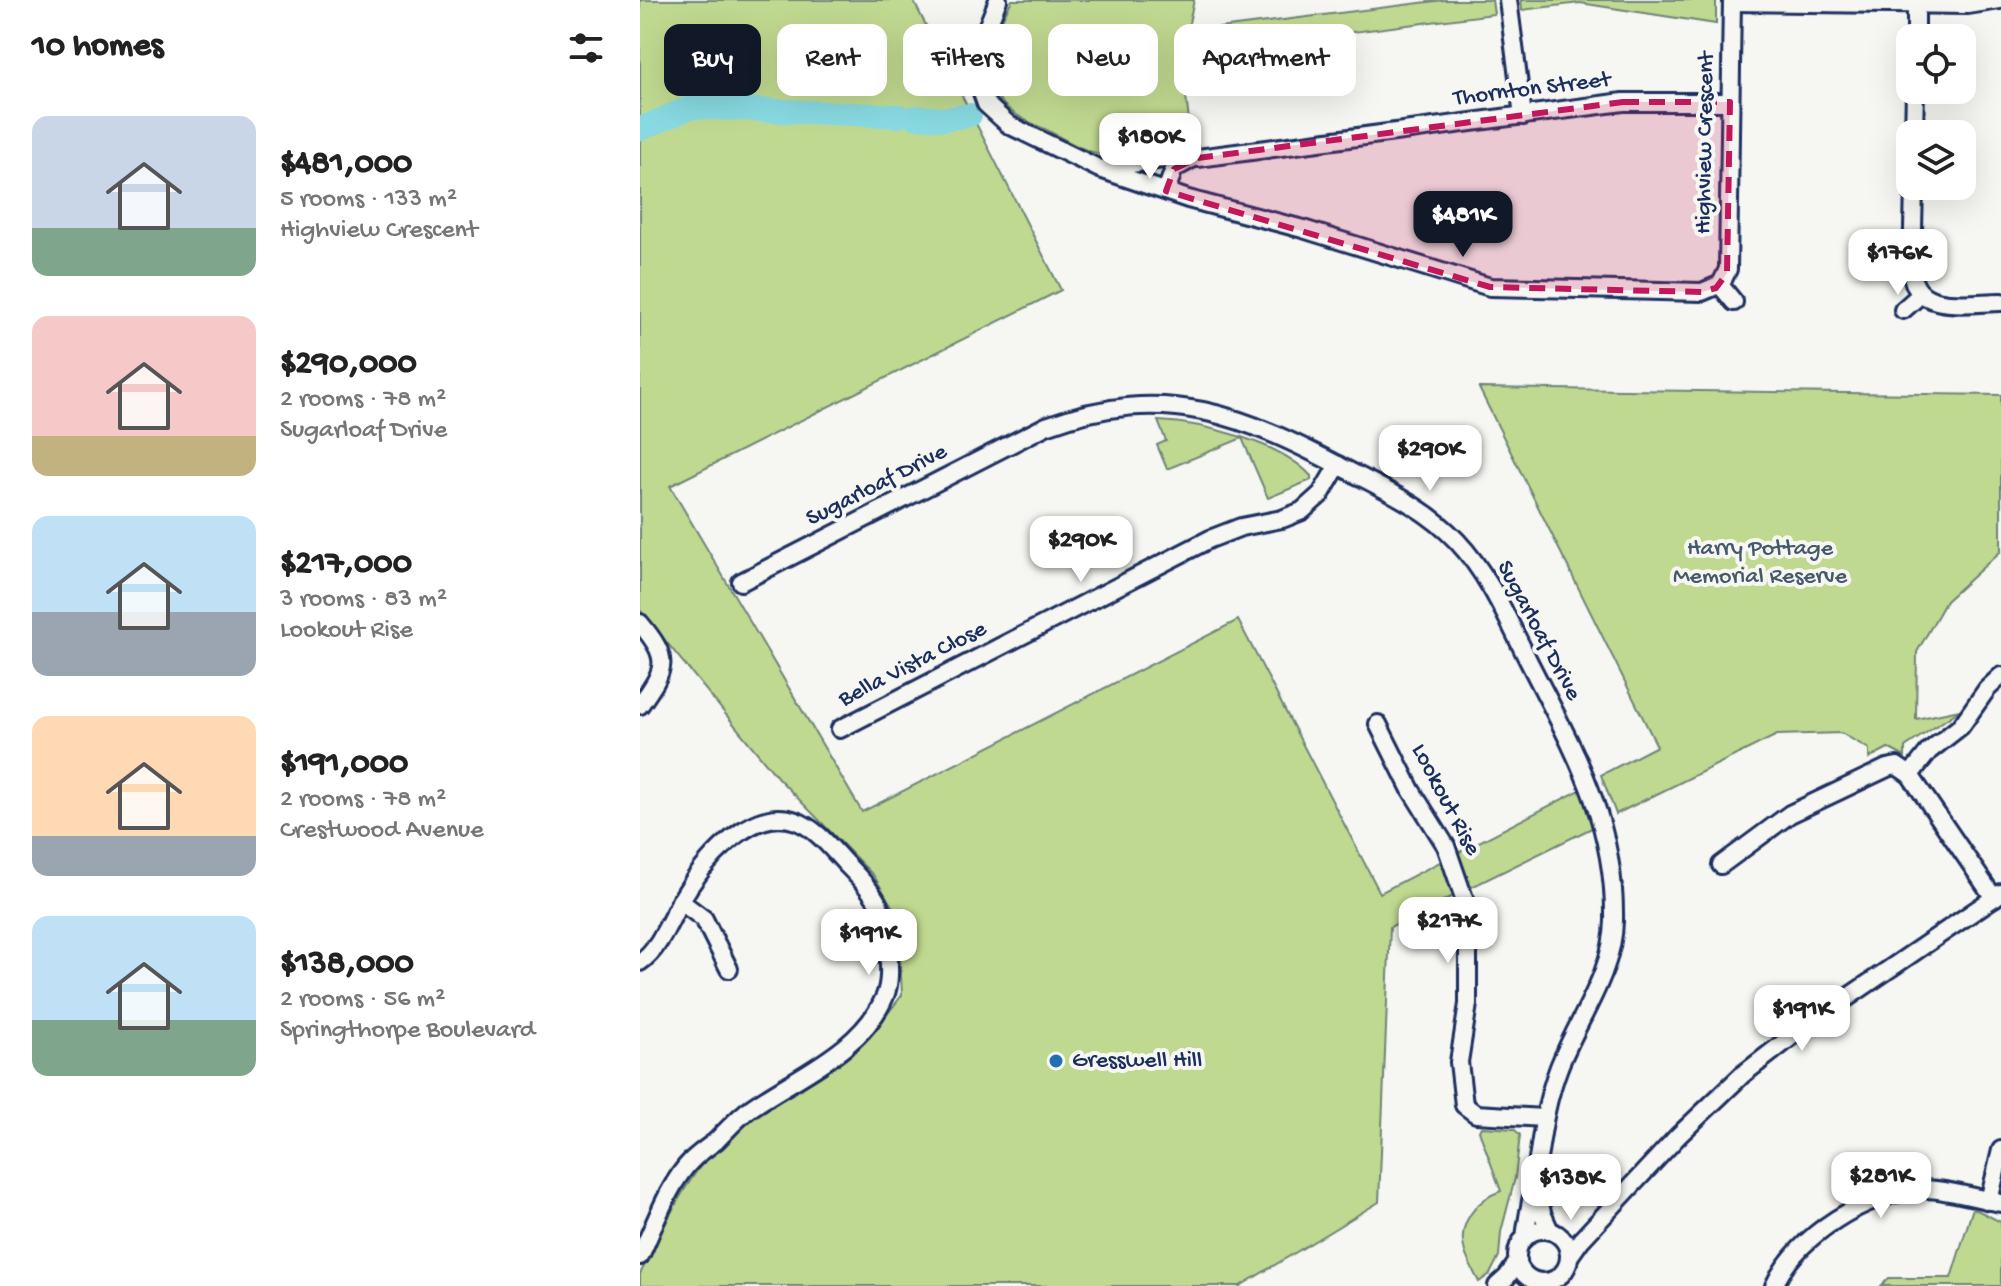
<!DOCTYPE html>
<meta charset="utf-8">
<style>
body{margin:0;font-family:"Gochi Hand",sans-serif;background:#f2f2f2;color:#222;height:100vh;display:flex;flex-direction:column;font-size:30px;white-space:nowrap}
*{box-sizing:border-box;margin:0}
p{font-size:26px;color:#767676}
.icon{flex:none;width:44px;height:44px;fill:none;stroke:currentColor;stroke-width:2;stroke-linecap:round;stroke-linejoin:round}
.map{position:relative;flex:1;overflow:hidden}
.panel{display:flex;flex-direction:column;background:#fff;width:640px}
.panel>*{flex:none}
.banner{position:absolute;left:24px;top:24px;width:760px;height:72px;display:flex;gap:16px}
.buttons{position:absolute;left:1256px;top:24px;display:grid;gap:16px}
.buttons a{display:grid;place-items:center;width:80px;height:80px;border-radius:16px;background:#fff;box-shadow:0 8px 32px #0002;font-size:40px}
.price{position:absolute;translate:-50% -68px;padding:0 18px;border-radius:16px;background:#fff;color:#222;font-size:26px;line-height:52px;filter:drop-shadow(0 2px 4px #0008)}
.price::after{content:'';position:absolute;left:50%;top:48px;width:24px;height:18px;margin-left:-12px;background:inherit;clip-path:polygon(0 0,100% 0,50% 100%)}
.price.on{background:#111827;color:#fff}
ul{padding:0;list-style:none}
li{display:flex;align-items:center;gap:24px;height:200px;padding:0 32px}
li span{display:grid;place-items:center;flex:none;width:224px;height:160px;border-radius:16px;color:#555}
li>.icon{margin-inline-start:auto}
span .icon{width:96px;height:96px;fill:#fffc;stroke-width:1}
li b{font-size:34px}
h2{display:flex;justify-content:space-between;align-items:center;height:96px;padding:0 32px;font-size:34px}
.chip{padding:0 28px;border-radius:16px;background:#fff;box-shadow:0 8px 32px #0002;font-size:28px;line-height:72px}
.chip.on{background:#111827;color:#fff}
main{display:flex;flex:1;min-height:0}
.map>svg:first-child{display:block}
</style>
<main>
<section class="panel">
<h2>10 homes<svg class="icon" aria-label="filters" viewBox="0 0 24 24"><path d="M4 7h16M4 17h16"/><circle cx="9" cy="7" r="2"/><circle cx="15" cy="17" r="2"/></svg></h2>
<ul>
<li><span style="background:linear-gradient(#c9d6e8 70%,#7fa58c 0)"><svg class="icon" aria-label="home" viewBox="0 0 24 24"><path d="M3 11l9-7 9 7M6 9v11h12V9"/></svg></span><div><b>$481,000</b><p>5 rooms · 133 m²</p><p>Highview Crescent</p></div></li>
<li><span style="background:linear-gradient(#f6c9c9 75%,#c2b280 0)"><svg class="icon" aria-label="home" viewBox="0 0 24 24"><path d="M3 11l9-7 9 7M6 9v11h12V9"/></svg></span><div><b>$290,000</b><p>2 rooms · 78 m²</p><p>Sugarloaf Drive</p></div></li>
<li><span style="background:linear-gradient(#bfe0f5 60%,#9aa5b1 0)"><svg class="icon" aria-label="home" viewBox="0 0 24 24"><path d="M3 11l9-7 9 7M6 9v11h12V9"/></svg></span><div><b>$217,000</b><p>3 rooms · 83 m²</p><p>Lookout Rise</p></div></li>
<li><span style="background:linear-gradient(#ffd9b3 75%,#9aa5b1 0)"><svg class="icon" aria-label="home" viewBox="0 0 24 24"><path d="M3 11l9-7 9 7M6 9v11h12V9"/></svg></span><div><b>$191,000</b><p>2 rooms · 78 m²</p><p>Crestwood Avenue</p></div></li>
<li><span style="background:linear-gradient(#bfe0f5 65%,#7fa58c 0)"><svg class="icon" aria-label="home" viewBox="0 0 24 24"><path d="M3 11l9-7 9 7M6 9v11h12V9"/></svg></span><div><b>$138,000</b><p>2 rooms · 56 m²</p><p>Springthorpe Boulevard</p></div></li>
</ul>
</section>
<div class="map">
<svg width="1361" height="1286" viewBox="0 0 1361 1286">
<rect width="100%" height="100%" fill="#f6f6f2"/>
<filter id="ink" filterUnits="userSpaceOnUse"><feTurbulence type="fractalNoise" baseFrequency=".0125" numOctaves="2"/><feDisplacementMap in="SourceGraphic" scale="16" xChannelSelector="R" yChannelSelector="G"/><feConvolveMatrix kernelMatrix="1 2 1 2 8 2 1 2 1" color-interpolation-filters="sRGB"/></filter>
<g filter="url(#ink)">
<g fill="#c0d990" stroke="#6e8477" stroke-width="2">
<path d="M0 0H273L421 290 30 486 222 812 598 620 740 893 942 789 958 825 750 927 739 1202 600 1286H0V1274C26 1223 48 1170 92 1132 125 1102 171 1087 205 1059 227 1041 245 1018 262 995L258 916 234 876 138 778 0 610Z"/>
<path d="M372 0H554L547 32 804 0H852L854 14 541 54 552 146C527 149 490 159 466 155 445 152 427 141 409 131 396 125 382 120 371 111 331 81 353 35 372 0Z"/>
<path d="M881 0H1076V24L940 3 882 10Z"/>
<path d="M839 388 1361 395V551L1306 601 1277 652 1276 719 1320 710 1265 747V757L1248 748 1229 758V749L1201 733 1137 735 976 814 961 775 1017 746Z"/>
<path d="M518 421C563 423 640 442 671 476V480L628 498 602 438 527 469 517 445 526 441Z"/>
<path d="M841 1127 874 1129 880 1135 875 1178 861 1232 859 1256 850 1274 839 1282C834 1272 828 1262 825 1252 816 1224 837 1199 861 1191L839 1131Z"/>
<path d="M1333 1208 1361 1222V1286H1241L1249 1278H1311Z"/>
</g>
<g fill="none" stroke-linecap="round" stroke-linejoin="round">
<g stroke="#88d9e1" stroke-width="24">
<path d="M275 117 305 119 330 115"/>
<path d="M0 129 51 107 259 116"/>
</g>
<g stroke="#1b2f5e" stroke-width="22">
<g id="minor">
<path d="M358 0 336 55V76L346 104 369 125 460 169 548 199 663 229 850 287 1062 292 1081 284 1088 269 1092 0"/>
<path d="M868 0 883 116"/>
<path d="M1092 2 1328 5 1360 0"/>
<path d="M1276 38V4"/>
<path d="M1274 134 1275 90"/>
<path d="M465 168 537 157 558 158 983 102H1090"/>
<path d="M1274 186 1272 273C1275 314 1332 302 1361 302"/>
<path d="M526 191 534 169 552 159"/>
<path d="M1080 285 1094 302"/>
<path d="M1263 310 1281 294"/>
<path d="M101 582 406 426C526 382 604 415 711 472 748 491 787 509 817 541 849 575 867 618 888 660 932 747 976 820 974 921 973 974 938 1018 919 1067 905 1103 901 1140 895 1179 892 1199 887 1218 885 1238"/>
<path d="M0 623C31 660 26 668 0 705"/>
<path d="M738 724 771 790 806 846 825 901 828 935V1004L819 1062 824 1105 836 1114 903 1118"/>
<path d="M200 729 570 539 601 527 642 519 662 511 681 494 698 465"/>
<path d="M1270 775 1289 751 1321 726 1347 689 1361 676"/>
<path d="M1081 865 1150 814 1247 768 1257 766 1270 775 1354 898"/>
<path d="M40 901 64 919 89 969"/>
<path d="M0 962C19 949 29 922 40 902 60 867 109 804 156 821 176 828 192 849 206 864 235 893 245 906 248 948 249 964 251 981 245 996 222 1051 157 1076 111 1108 98 1117 87 1130 76 1141 68 1147 59 1153 52 1160 29 1182 14 1227 0 1256"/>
<path d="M897 1189 902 1213 910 1231"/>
<path d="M1349 1201 1361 1150"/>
<circle cx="903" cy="1256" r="26"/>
<path d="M929 1257 941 1240 1038 1136 1102 1075 1164 1027 1361 893"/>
<path d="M857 1286 867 1277 878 1261"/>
<path d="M1134 1286C1157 1235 1227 1192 1282 1189 1302 1188 1341 1199 1361 1203"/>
</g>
</g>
<use href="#minor" stroke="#f6f6f2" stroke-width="16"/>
</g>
</g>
<path fill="#c2185b" fill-opacity="0.2" stroke="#c2185b" stroke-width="6" stroke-dasharray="16 10" stroke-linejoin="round" d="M983 102H1090L1087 273 1076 288 1062 292 850 287 526 191 534 169 558 158Z"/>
<circle fill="#1f6fb2" stroke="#f6f6f2" stroke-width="3" cx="416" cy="1061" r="8"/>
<g text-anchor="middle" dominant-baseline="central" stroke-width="8" stroke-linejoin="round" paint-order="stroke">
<g font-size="24" fill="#1b2f5e" stroke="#f6f6f2">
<text transform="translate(892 90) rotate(-7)">Thornton Street</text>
<text transform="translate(1066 143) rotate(-89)">Highview Crescent</text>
<text transform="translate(237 486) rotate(-27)">Sugarloaf Drive</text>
<text transform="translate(898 631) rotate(62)">Sugarloaf Drive</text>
<text transform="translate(273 665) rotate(-27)">Bella Vista Close</text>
<text transform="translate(805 800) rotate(62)">Lookout Rise</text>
</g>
<g font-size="24" fill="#445a6a" stroke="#f6f6f2">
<text x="1120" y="549">Harry Pottage<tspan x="1120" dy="28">Memorial Reserve</tspan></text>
</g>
<g font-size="24" fill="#1b2f5e" stroke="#f6f6f2" text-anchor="start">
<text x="432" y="1061">Gresswell Hill</text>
</g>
</g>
</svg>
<div class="buttons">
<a><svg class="icon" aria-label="locate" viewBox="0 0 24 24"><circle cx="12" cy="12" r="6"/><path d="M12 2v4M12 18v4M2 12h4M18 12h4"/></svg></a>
<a><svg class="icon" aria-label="layers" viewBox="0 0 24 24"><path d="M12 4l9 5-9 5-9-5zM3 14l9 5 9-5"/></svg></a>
</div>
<b class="price" style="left:510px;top:181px">$180K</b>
<b class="price on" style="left:823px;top:259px">$481K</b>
<b class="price" style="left:1258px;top:297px">$176K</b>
<b class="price" style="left:790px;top:493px">$290K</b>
<b class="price" style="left:441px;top:584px">$290K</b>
<b class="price" style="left:808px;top:965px">$217K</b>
<b class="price" style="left:229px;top:977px">$191K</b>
<b class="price" style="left:1162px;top:1053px">$191K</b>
<b class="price" style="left:1241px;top:1220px">$281K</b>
<b class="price" style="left:931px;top:1222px">$138K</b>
<div class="banner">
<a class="chip on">Buy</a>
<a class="chip">Rent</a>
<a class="chip">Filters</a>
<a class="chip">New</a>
<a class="chip">Apartment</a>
</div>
</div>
</main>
